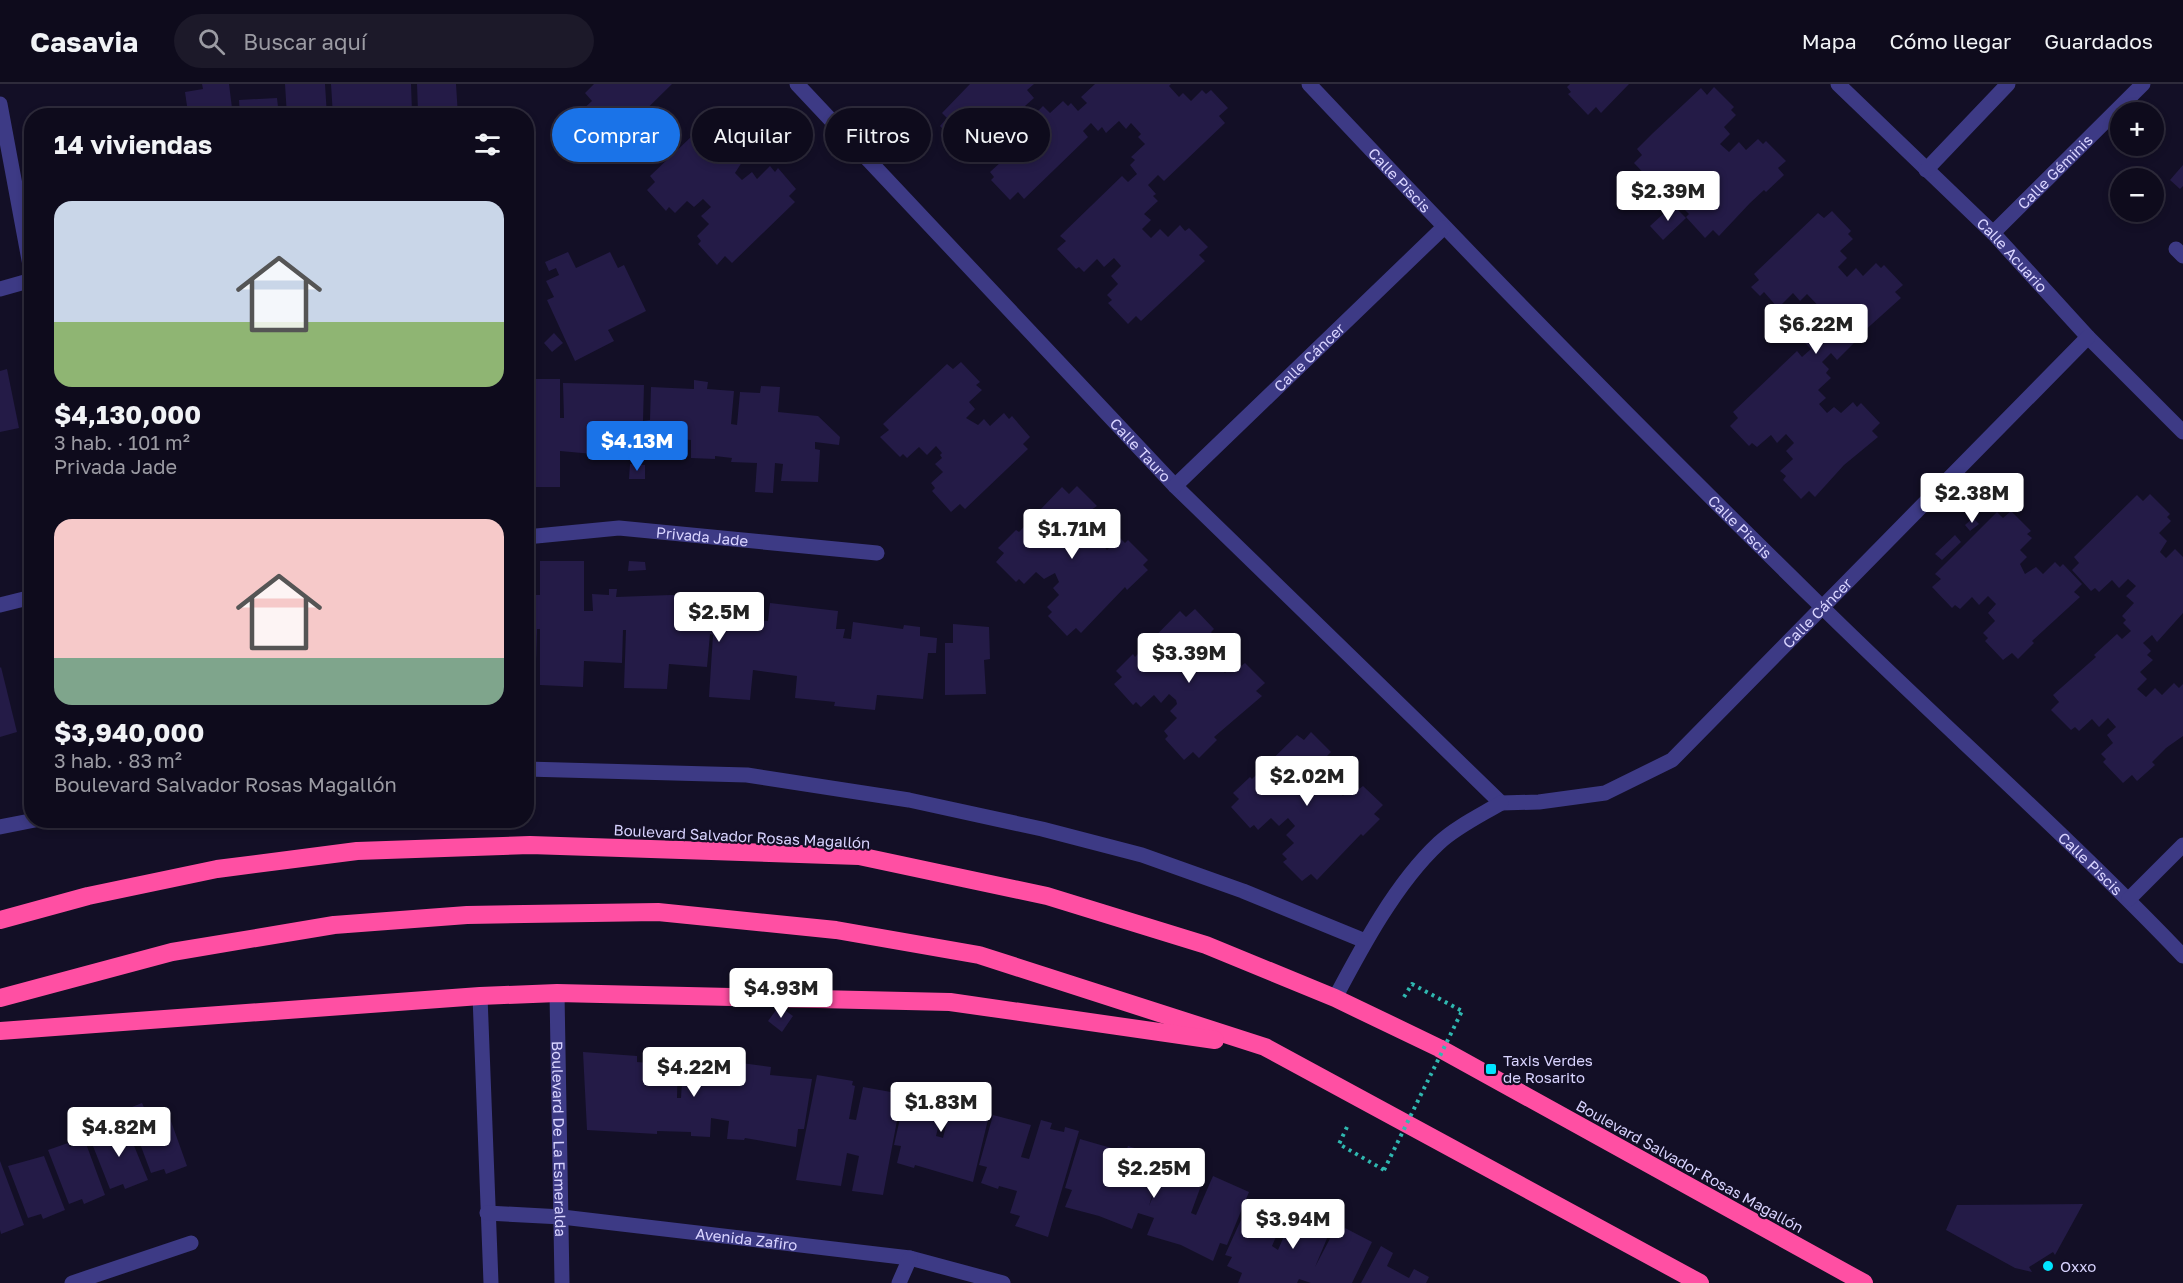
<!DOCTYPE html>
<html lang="es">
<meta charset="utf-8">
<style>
body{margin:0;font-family:"Golos Text",sans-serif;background:#1c1929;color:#f1f3f6;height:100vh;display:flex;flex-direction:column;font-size:22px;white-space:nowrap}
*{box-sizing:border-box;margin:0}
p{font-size:20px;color:#9b9ba3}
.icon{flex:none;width:33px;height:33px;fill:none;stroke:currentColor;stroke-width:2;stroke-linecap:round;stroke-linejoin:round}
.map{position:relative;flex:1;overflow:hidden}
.details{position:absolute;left:24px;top:24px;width:510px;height:720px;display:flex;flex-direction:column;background:#0e0b1c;border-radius:24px;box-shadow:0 3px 9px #0003,0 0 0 2px #2e2b3b}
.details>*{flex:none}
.top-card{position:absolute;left:552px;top:24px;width:570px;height:54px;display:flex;gap:12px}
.fabs{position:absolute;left:2110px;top:18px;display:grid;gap:12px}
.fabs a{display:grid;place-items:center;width:54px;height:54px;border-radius:50%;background:#0e0b1c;box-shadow:0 3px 9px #0003,0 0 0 2px #2e2b3b;font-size:30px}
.price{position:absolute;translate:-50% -51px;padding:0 14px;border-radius:6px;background:#fff;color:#222;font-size:20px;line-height:39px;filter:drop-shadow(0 2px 3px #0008)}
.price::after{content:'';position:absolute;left:50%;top:36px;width:18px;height:14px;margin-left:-9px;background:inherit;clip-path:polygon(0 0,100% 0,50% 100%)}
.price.active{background:#1a73e8;color:#fff}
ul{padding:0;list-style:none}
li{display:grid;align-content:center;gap:12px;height:318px;padding:0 30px}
li span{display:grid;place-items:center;height:186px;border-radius:18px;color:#555}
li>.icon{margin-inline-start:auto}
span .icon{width:108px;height:108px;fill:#fffc;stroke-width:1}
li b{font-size:26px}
h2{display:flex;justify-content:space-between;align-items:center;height:72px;padding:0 30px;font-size:26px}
.chip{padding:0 21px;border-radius:27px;background:#0e0b1c;box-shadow:0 3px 9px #0003,0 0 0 2px #2e2b3b;font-size:21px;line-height:54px}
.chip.active{background:#1a73e8;color:#fff}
header{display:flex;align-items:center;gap:36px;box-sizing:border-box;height:84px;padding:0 30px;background:#0e0b1c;border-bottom:2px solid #2e2b3b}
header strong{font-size:28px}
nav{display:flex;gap:33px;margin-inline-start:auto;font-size:21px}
.search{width:420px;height:54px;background:#1c1929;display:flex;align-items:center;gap:15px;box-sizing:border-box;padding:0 21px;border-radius:33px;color:#9b9ba3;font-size:22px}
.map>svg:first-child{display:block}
</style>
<header>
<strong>Casavia</strong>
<div class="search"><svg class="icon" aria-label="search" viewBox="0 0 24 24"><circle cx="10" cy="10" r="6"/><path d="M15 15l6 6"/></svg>Buscar aquí</div>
<nav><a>Mapa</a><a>Cómo llegar</a><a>Guardados</a></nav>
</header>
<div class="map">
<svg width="2183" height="1199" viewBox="0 0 2183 1199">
<rect width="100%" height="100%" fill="#130f26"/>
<g fill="#241b47">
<path d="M202 0H229L233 32H144L143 27 187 22 185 8 203 5Z"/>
<path d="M285 0H325L327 32H287Z"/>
<path d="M331 0H411L412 28H418L417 0H456L458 32H333Z"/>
<path d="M594 0H672L615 56 609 49 600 57 581 37 584 34 579 29 592 17 585 9Z"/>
<path d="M970 0H1034L1027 6 1034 14 1025 22 1034 31 1043 22 1050 29 1063 17 1068 22 1071 19 1078 27 1087 19 1081 13 1095 0H1171L1169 2 1179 13 1183 9 1191 17 1202 6 1206 10 1211 6 1228 24 1219 32 1225 39 1164 97 1158 91 1148 101 1156 110 1153 112 1158 117 1144 130 1151 136 1142 145 1151 154 1160 145 1168 153 1180 141 1185 147 1189 144 1208 163 1199 171 1205 177 1141 237 1136 232 1128 240 1108 219 1112 216 1107 211 1118 200 1111 192 1121 182 1114 174 1104 183 1097 175 1084 188 1079 183 1076 185 1057 165 1066 157 1060 152 1122 92 1128 98 1137 90 1130 81 1135 76 1131 73 1145 60 1138 53 1141 50 1131 39 1126 45 1119 37 1106 49 1102 43 1098 47 1091 39 1083 47 1088 53 1024 115 1018 108 1010 116 991 96 994 93 990 88 1002 77 994 68 1003 59 995 51 987 59 979 51 966 64 961 59 958 62 940 42 947 34 942 29Z"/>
<path d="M1570 0H1629L1601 29 1596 23 1588 31 1568 10 1571 8 1567 3Z"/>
<path d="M1714 3 1734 23 1731 26 1736 31 1724 43 1730 50 1720 60 1729 68 1739 58 1746 66 1758 55 1763 60 1766 57 1786 77 1778 84 1784 91 1766 108 1764 106 1750 119 1719 152 1713 146 1705 154 1686 133 1689 130 1684 125 1697 113 1702 119 1711 109 1691 88 1682 97 1674 90 1662 102 1657 97 1654 100 1634 79 1642 71 1637 65 1653 49 1701 4 1707 11Z"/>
<path d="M277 14 279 32H240L239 16Z"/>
<path d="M727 30 747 51 744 53 749 58 736 71 742 78 735 89 742 96 752 88 757 95 770 82 775 88 778 84 796 105 789 112 795 118 732 179 725 172 717 181 698 160 701 157 697 152 709 140 701 132 711 123 703 115 694 123 687 117 675 129 669 123 666 127 647 106 655 98 650 92 713 32 718 38Z"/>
<path d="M2183 81V102L2180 105 2170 96Z"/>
<path d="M1673 121 1686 134 1663 156 1650 142Z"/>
<path d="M1832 127 1851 147 1848 150 1853 155 1840 167 1847 174 1838 183 1847 193 1856 184 1863 192 1876 179 1881 184 1884 181 1903 201 1895 208 1901 214 1852 258 1854 259 1837 276 1831 269 1822 278 1829 285 1826 289 1831 294 1818 306 1826 314 1819 320 1827 329 1834 323 1841 329 1853 318 1857 323 1861 319 1880 339 1872 347 1878 353 1844 381 1815 413 1809 407 1801 415 1783 396 1786 392 1780 387 1793 375 1786 367 1794 359 1786 350 1777 359 1771 351 1757 363 1752 359 1749 362 1730 342 1738 334 1733 328 1797 267 1802 273 1811 265 1803 257 1806 254 1802 248 1814 237 1819 242 1829 233 1807 210 1800 217 1793 209 1778 224 1764 208 1760 212 1751 203 1759 196 1754 190 1818 129 1824 134Z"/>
<path d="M568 168 576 184 610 168 618 184 624 181 646 227 608 246 614 257 575 277 547 216 554 213 546 197 559 191 556 184 549 187 545 178Z"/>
<path d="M554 249 563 259 552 268 544 259Z"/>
<path d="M961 278 980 298 976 301 982 306 969 318 975 325 966 334 978 341 984 335 990 342 1004 329 1009 335 1012 332 1030 353 1023 360 1028 365 965 425 960 420 951 428 932 407 935 404 931 399 943 388 935 380 942 374 940 371 942 369 936 362 927 371 919 363 907 374 903 370 900 373 880 353 889 346 883 340 947 280 953 285Z"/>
<path d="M7 285 19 344 0 348V287Z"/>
<path d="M526 295H560V334H564L563 299 644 301 643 337 650 336 651 303 694 305V296L708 298 707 305 734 307 731 340 737 341 740 308 760 309 761 302 780 303 778 328 818 332 840 353 839 361 815 358V365L820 366 818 398 781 397 783 380 775 379 773 409 755 408 757 379 731 378 732 374 715 372V375L691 374V356L681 355V372L628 368V370H611L607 368 608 352H601V363H593V370L560 367V403H526Z"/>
<path d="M630 380 645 381V395H629Z"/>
<path d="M2010 397 2021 409 2006 424 1995 412Z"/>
<path d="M1077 402 1097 422 1091 426 1096 431 1085 443 1091 449 1085 455 1090 459 1087 462 1095 464 1100 458 1107 466 1120 454 1125 459 1128 456 1148 476 1143 481 1148 486 1127 506 1125 503 1081 549 1076 544 1067 552 1048 532 1052 528 1047 523 1059 511 1053 504 1059 498 1055 489 1044 495 1036 488 1024 500 1019 495 1016 498 996 478 1004 469 998 464 1016 446 1019 448 1062 403 1069 410Z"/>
<path d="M2150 410 2170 430 2167 433 2171 437 2159 449 2167 457 2160 468 2166 474 2175 465 2183 473V529L2157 558 2152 551 2143 559 2151 567 2147 571 2153 576 2140 588 2147 595 2137 605 2146 613 2155 604 2162 611 2174 599 2179 604 2183 600V652L2166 664 2152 678 2155 681 2137 697 2132 691 2123 699 2103 678 2106 675 2101 670 2113 659 2107 651 2116 643 2108 634 2099 643 2092 635 2079 647 2075 643 2071 646 2051 626 2059 618 2053 611 2096 573 2094 571 2117 550 2122 555 2131 547 2123 539 2126 536 2122 532 2134 519 2126 512 2136 502 2128 495 2119 504 2112 496 2099 508 2095 504 2091 507 2072 486 2079 479 2074 473 2137 411 2143 417Z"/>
<path d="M2011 427 2031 447 2027 450 2032 454 2020 466 2027 473 2020 480 2025 490 2036 483 2043 490 2055 478 2060 483 2063 480 2082 500 2074 508 2080 513 2032 557 2034 559 2018 575 2012 569 2003 576 1985 557 1988 554 1983 549 1995 537 1988 529 1996 520 1988 512 1979 521 1972 513 1960 525 1955 521 1952 524 1932 503 1941 495 1935 490 1997 428 2003 434Z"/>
<path d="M1973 434 1979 440 1970 447 1965 441Z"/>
<path d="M1955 451 1961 458 1942 476 1935 470Z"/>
<path d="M540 477H584V527H593L592 510 609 511V505H617L616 513 671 511 759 518 758 536 768 537 770 519 838 527 836 545H845L843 554 851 555 853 538 903 545 904 541 920 543V552L937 554 936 569H928L923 615 877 611 875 626 834 622 835 618 795 614 797 592 753 586 750 616 709 613 713 551 710 550 707 583 669 580 667 605 624 604 626 546H623L622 579 584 577 583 603 540 601V545H537L536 578H526V511H540Z"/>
<path d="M629 477 645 478 646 486 628 487Z"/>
<path d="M1195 525 1214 545 1211 548 1215 553 1203 565 1210 573 1204 578 1206 581 1203 584 1206 587 1209 585 1211 587 1217 581 1225 589 1237 577 1241 582 1245 579 1265 599 1256 607 1262 612 1214 653 1217 656 1199 674 1193 668 1184 676 1165 655 1168 652 1164 647 1177 634 1170 627 1177 620 1176 616 1169 610 1161 619 1154 611 1141 623 1136 618 1133 621 1114 600 1122 593 1116 587 1133 570 1135 573 1180 527 1186 533Z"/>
<path d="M32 538V562H31L25 539Z"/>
<path d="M953 540 989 543 990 575 984 576 986 610 945 611V559H953Z"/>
<path d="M1 583 17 648 0 653V584Z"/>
<path d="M1311 648 1331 668 1327 672 1332 676 1320 689 1326 696 1320 702 1324 711 1325 709 1329 711 1335 705 1343 712 1354 700 1359 705 1363 702 1383 721 1374 730 1380 735 1363 752 1361 750 1317 796 1311 790 1302 797 1283 778 1287 775 1282 770 1294 759 1286 751 1295 742 1288 734 1279 742 1271 734 1258 746 1254 741 1250 744 1231 723 1239 715 1233 709 1250 693 1252 695 1297 651 1304 656Z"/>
<path d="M779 922 793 932 782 948 768 937Z"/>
<path d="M727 964 743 966 741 979 771 983 770 991 812 995 804 1045H798L796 1063 745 1054 744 1056 727 1055 729 1037 711 1034 710 1053 691 1052V1048L657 1047V1050L587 1046 583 968 637 972V978L660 980V974L678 975 677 1014H681L683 982 731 986 725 984Z"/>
<path d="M817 991 853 997 852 1001 855 1002 849 1035 856 1036 863 1003 902 1010 883 1111 852 1107 859 1072 847 1069 841 1102 796 1096Z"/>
<path d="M904 999 950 1010 948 1021 944 1020 936 1052 940 1053 943 1054 951 1021 956 1022 957 1014 991 1023 973 1098 915 1081 914 1084 897 1079 901 1062 894 1061 905 1012 902 1011Z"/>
<path d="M142 1019 147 1030 150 1029 151 1032 167 1026 187 1082 166 1090 164 1085 151 1089 127 1025Z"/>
<path d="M993 1031 1031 1041 1021 1073 1029 1075 1041 1036 1052 1039 1050 1045 1064 1048 1065 1043 1079 1047 1048 1153 1015 1142 1020 1132 1010 1129 1017 1107 999 1102 998 1105 981 1099 987 1083 979 1081Z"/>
<path d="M126 1042 148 1096 125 1105 123 1100 110 1105 89 1052Z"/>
<path d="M1080 1055 1118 1066 1106 1099 1113 1102 1128 1062 1141 1066 1138 1073 1161 1081 1149 1122 1165 1083 1202 1099 1191 1129 1196 1131 1213 1092 1249 1108 1227 1161 1220 1159 1213 1177 1181 1161 1147 1151 1154 1134 1138 1129 1132 1145 1099 1132 1065 1123 1072 1106 1065 1104Z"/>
<path d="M85 1057 105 1111 84 1120 82 1115 69 1120 48 1066 68 1059 70 1063Z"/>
<path d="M44 1072 65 1126 43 1135 41 1130 28 1134 8 1082Z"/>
<path d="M0 1077 24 1141 1 1150 0 1146Z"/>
<path d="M1250 1116 1285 1132 1272 1162 1278 1166 1298 1120 1317 1128 1311 1144 1328 1152 1315 1183 1334 1147 1341 1152 1345 1144 1372 1158 1352 1199H1311L1299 1195 1297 1199H1238L1242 1189 1227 1182 1232 1173 1225 1171Z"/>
<path d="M2083 1120 2055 1171 2053 1168 2029 1183 2032 1188 2015 1184 1946 1146 1957 1121Z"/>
<path d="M1381 1162 1393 1169 1387 1182 1409 1194 1414 1185 1429 1193 1426 1199H1361Z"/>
</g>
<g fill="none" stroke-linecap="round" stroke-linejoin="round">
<g stroke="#2fb8b0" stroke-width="4" stroke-dasharray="3 4.5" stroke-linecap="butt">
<path d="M1404 913 1412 900 1462 927"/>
<path d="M1347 1043 1339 1060 1384 1086"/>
</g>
<g stroke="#3d3a85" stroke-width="15">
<path id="s1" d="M797 0 1175 402 1501 719"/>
<path id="s2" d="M1309 0C1476 178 1647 352 1822 523 1941 640 2067 751 2183 872"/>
<path id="s3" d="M1838 0 1993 149 2088 253 2183 348"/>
<path d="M0 20 32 192"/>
<path d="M1926 86 2008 0"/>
<path id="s4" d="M1993 149 2143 0"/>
<path d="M2176 165 2183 172"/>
<path d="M0 205 32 196"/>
<path id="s5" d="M1175 402 1443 144"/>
<path id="s6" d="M526 453 619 444 877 469"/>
<path d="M0 521 32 513"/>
<path d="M526 685 747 691 909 716 1042 745 1142 771 1243 807 1365 857"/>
<path id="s7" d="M1501 719 1539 718 1605 709 1672 676 2088 253"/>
<path d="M0 743 35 736"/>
<path d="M2129 815 2183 761"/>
<path id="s8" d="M557 909 562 1199"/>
<path d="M480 912 491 1199"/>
<path d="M1335 914C1362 863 1396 799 1439 759 1456 743 1481 731 1501 719"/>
<path id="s9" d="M487 1129 562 1133 910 1174 1003 1199"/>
<path d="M72 1199 191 1159"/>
<path d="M899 1199 910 1174"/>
</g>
<g stroke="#ff4fa3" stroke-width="18">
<path d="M0 836 88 812 217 785 357 767 530 761 859 772 1047 812 1206 861 1335 914 1439 964 1864 1199"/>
<path d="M0 914 172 868 334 841 467 831 658 828 836 846 979 871 1265 963 1700 1199"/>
<path d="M0 947 480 912 557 909 950 918 1215 956"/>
</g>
<path stroke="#2fb8b0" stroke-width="4" stroke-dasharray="3 4.5" stroke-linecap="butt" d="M1384 1086 1462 927"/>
</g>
<g fill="#00e5ff" stroke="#130f26" stroke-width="2">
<rect x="1485" y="979" width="12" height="12" rx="3"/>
<circle cx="2048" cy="1182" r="6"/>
</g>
<g text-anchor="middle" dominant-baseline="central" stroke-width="4.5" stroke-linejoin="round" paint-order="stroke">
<g font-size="15" fill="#d9d4ff" stroke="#130f26">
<text stroke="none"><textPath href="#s4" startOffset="87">Calle Géminis</textPath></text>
<text stroke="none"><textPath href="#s2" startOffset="132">Calle Piscis</textPath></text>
<text stroke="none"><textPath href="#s3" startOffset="244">Calle Acuario</textPath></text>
<text stroke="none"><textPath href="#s5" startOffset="186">Calle Cáncer</textPath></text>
<text stroke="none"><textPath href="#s1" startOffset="502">Calle Tauro</textPath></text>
<text stroke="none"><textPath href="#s2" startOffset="618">Calle Piscis</textPath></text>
<text stroke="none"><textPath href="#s6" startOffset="177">Privada Jade</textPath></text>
<text stroke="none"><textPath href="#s7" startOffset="386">Calle Cáncer</textPath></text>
<text transform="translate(742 752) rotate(3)">Boulevard Salvador Rosas Magallón</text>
<text stroke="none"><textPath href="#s2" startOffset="1104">Calle Piscis</textPath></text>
<text stroke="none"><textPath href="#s8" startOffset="146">Boulevard De La Esmeralda</textPath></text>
<text transform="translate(1690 1082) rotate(29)">Boulevard Salvador Rosas Magallón</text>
<text stroke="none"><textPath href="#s9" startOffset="261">Avenida Zafiro</textPath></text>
</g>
<g font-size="15" fill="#d9d4ff" stroke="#130f26" text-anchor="start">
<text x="1503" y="976">Taxis Verdes<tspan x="1503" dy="17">de Rosarito</tspan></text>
<text x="2060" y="1182">Oxxo</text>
</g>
</g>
</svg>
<div class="fabs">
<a>+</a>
<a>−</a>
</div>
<b class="price" style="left:1668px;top:138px">$2.39M</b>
<b class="price" style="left:1816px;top:271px">$6.22M</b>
<b class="price active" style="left:637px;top:388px">$4.13M</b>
<b class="price" style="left:1972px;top:440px">$2.38M</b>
<b class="price" style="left:1072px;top:476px">$1.71M</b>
<b class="price" style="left:719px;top:559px">$2.5M</b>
<b class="price" style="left:1189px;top:600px">$3.39M</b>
<b class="price" style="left:1307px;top:723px">$2.02M</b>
<b class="price" style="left:781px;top:935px">$4.93M</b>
<b class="price" style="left:694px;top:1014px">$4.22M</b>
<b class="price" style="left:941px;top:1049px">$1.83M</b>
<b class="price" style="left:119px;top:1074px">$4.82M</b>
<b class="price" style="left:1154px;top:1115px">$2.25M</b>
<b class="price" style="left:1293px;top:1166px">$3.94M</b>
<div class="top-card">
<a class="chip active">Comprar</a>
<a class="chip">Alquilar</a>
<a class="chip">Filtros</a>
<a class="chip">Nuevo</a>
</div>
<section class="details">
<h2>14 viviendas<svg class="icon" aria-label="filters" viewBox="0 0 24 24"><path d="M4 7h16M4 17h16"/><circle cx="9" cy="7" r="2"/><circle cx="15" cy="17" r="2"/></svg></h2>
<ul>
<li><span style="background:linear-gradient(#c9d6e8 65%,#8fb573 0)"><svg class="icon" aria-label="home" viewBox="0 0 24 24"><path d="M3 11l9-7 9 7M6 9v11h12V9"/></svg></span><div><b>$4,130,000</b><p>3 hab. · 101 m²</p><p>Privada Jade</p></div></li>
<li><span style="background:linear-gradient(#f6c9c9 75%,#7fa58c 0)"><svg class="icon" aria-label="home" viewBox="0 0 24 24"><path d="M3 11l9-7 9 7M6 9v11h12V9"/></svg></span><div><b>$3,940,000</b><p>3 hab. · 83 m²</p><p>Boulevard Salvador Rosas Magallón</p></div></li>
</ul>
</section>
</div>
